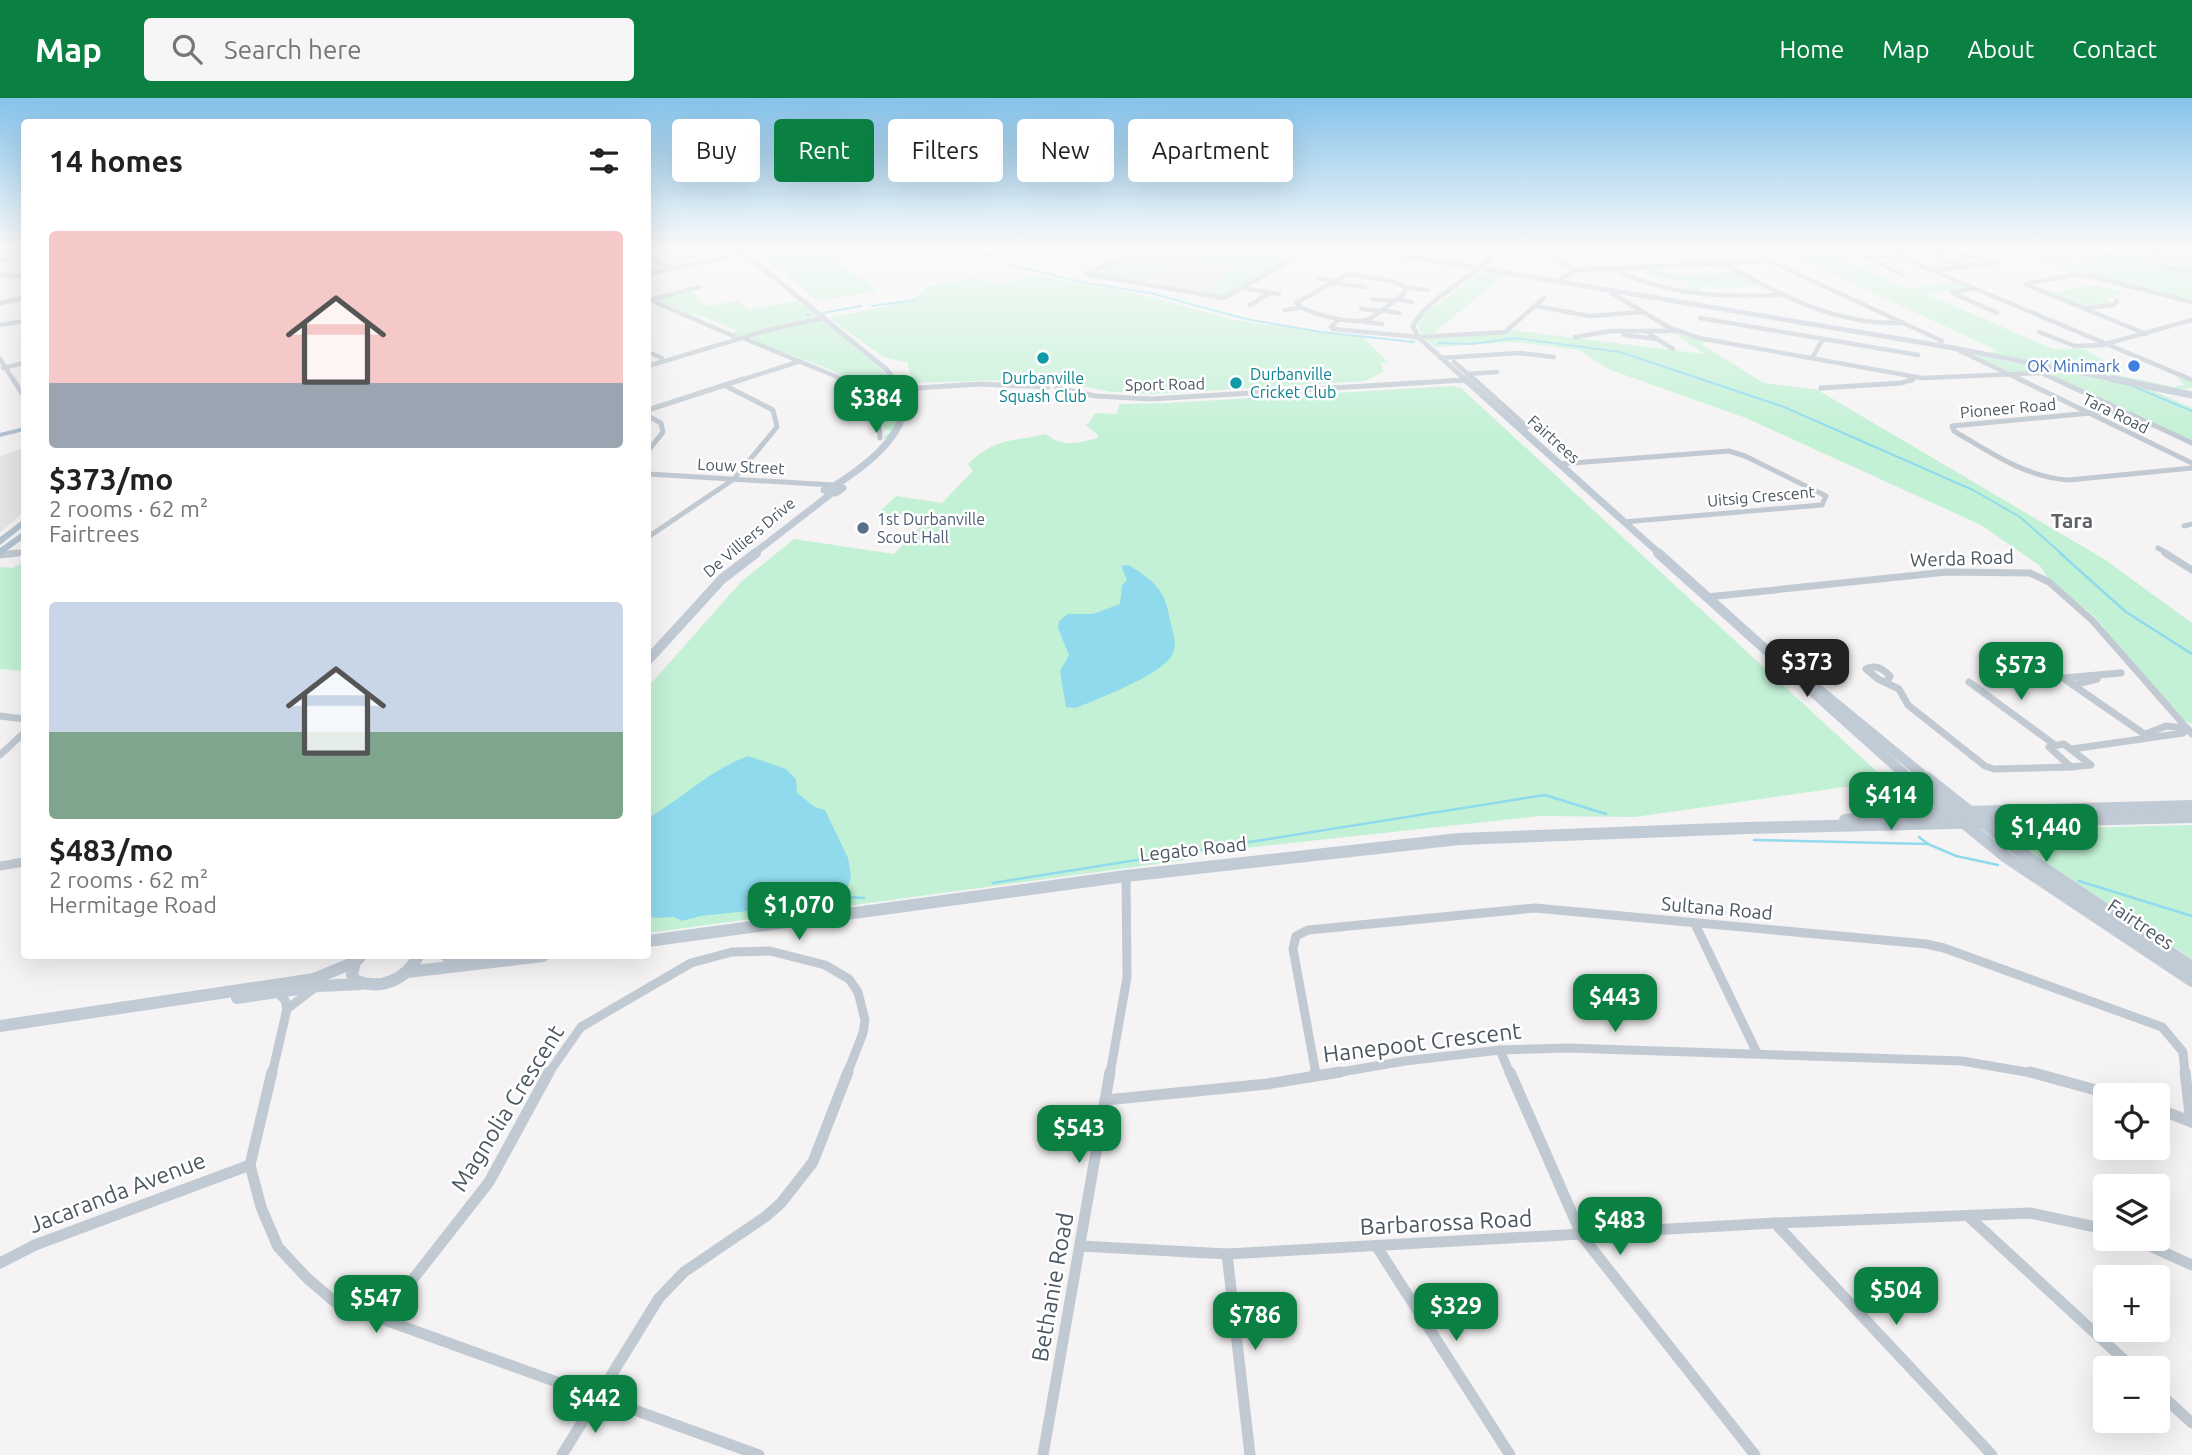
<!DOCTYPE html>
<meta charset="utf-8">
<style>
body{margin:0;font-family:Ubuntu,sans-serif;background:#f6f6f6;color:#222;height:100vh;display:flex;flex-direction:column;font-size:26px;white-space:nowrap}
*{box-sizing:border-box;margin:0}
p{font-size:23px;color:#767676}
.icon{flex:none;width:38px;height:38px;fill:none;stroke:currentColor;stroke-width:2;stroke-linecap:round;stroke-linejoin:round}
.map{position:relative;flex:1;overflow:hidden}
.sheet{position:absolute;left:21px;top:21px;width:630px;height:840px;display:flex;flex-direction:column;background:#fff;border-radius:7px;box-shadow:0 7px 28px #0002}
.sheet>*{flex:none}
.top-card{position:absolute;left:672px;top:21px;width:665px;height:63px;display:flex;gap:14px}
.fabs{position:absolute;left:2093px;top:985px;display:grid;gap:14px}
.fabs a{display:grid;place-items:center;width:77px;height:77px;border-radius:7px;background:#fff;box-shadow:0 7px 28px #0002;font-size:35px}
.price{position:absolute;translate:-50% -60px;padding:0 16px;border-radius:14px;background:#0b8043;color:#fff;font-size:23px;line-height:46px;filter:drop-shadow(0 2px 4px #0008)}
.price::after{content:'';position:absolute;left:50%;top:42px;width:21px;height:16px;margin-left:-10px;background:inherit;clip-path:polygon(0 0,100% 0,50% 100%)}
.price.current{background:#222;color:#fff}
ul{padding:0;list-style:none}
li{display:grid;align-content:center;gap:14px;height:371px;padding:0 28px}
li span{display:grid;place-items:center;height:217px;border-radius:7px;color:#555}
li>.icon{margin-inline-start:auto}
span .icon{width:126px;height:126px;fill:#fffc;stroke-width:1}
li b{font-size:30px}
h2{display:flex;justify-content:space-between;align-items:center;height:84px;padding:0 28px;font-size:30px}
.chip{padding:0 24px;border-radius:7px;background:#fff;box-shadow:0 7px 28px #0002;font-size:24px;line-height:63px}
.chip.current{background:#0b8043;color:#fff}
header{display:flex;align-items:center;gap:42px;box-sizing:border-box;height:98px;padding:0 35px;background:#0b8043;color:#fff}
header strong{font-size:33px}
nav{display:flex;gap:38px;margin-inline-start:auto;font-size:24px}
.search{width:490px;height:63px;background:#f6f6f6;display:flex;align-items:center;gap:18px;box-sizing:border-box;padding:0 24px;border-radius:7px;color:#767676;font-size:26px}
.map>svg:first-child{display:block}
</style>
<header>
<strong>Map</strong>
<div class="search"><svg class="icon" aria-label="search" viewBox="0 0 24 24"><circle cx="10" cy="10" r="6"/><path d="M15 15l6 6"/></svg>Search here</div>
<nav><a>Home</a><a>Map</a><a>About</a><a>Contact</a></nav>
</header>
<div class="map">
<svg width="2192" height="1357" viewBox="0 0 2192 1357">
<rect width="100%" height="100%" fill="#f5f3f3"/>
<g fill="#e6e4e5">
<path d="M1155 149H1193L1248 160 1232 169 1236 171 1199 195 1141 185 1112 173 1133 163 1125 161Z"/>
<path d="M24 350V413L0 435V358Z"/>
</g>
<g fill="#c3f1d5">
<path d="M1228 149 1273 152 1268 155 1292 159 1224 198 1199 195 1235 171 1231 169 1247 161 1225 170 1195 164 1214 154 1234 158 1244 153Z"/>
<path d="M1775 149H1816L1909 191 1954 184 1967 190 1925 195 2053 251 2111 250 2085 251 2110 267 2099 273 2174 289 2185 287 2175 278 2192 284V290L2179 291 1988 255 1996 252Z"/>
<path d="M1970 149H1999L2081 164 2163 149H2192V202L2057 167 2061 166Z"/>
<path d="M755 152 823 153 877 193 817 203Z"/>
<path d="M1123 161 1170 170 1140 186 1091 175Z"/>
<path d="M1657 169 1672 177 1736 174 1763 188 1725 190 1704 187 1697 194 1684 192 1689 184 1657 179 1640 170Z"/>
<path d="M1489 175 1504 176 1432 237 1420 235 1418 225 1424 216 1479 176Z"/>
<path d="M1031 177 1143 197 1234 222 1363 239 1389 265H1381L1384 274 1364 283 1152 296 1112 294 1085 289 1004 282 912 285 907 264 885 260 829 220 916 202 915 200 927 189 973 179 1004 187Z"/>
<path d="M2096 187 2126 195 2106 201 2111 205 2077 207 2047 195Z"/>
<path d="M691 193 706 208 739 203 748 212 797 203 817 218 736 241 733 235 737 232 696 216 690 217 657 202Z"/>
<path d="M820 222C834 229 846 242 858 252 892 279 915 297 888 341L883 340 891 333 884 331C877 273 795 263 750 241L773 232Z"/>
<path d="M1513 232 1704 256 1673 235 1707 243 1701 246 1764 285 1822 292 1821 294 2104 461 2192 525V626L2181 620 2094 518 2049 481 2040 468 1981 427 1746 320 1608 271 1579 252 1513 244 1435 249 1426 241 1504 235Z"/>
<path d="M1971 256 2149 291 2192 310V343L2043 274H2010Z"/>
<path d="M1452 288 1461 290 1887 683 1635 719 1540 718 1198 755 1186 762 648 835V589L741 484 794 441 894 456 926 422 879 414 896 398 942 405 973 373 968 366C998 338 1010 345 1046 336 1063 350 1077 345 1098 340V337L1085 326 1089 325 1095 315 1117 316 1119 306 1168 305Z"/>
<path d="M24 464V573L0 571V469L13 470Z"/>
<path d="M2192 727V861L2024 750 2018 740 2019 735 2033 731Z"/>
</g>
<g fill="#90daee">
<path d="M1128 467C1151 480 1165 491 1169 518 1171 530 1178 544 1173 555 1165 576 1097 601 1076 610L1066 609 1060 573 1069 557 1058 530 1059 523 1068 516H1093L1120 506 1122 487 1127 482 1121 468Z"/>
<path d="M748 658 786 671 796 681 797 695 815 709 825 712 848 760 851 778 844 802 808 809 805 807 701 818 682 823 674 819 654 820 648 816V720C683 700 708 673 748 658Z"/>
</g>
<g fill="none" stroke-linecap="round" stroke-linejoin="round">
<g stroke="#90daee" stroke-width="2">
<path d="M653 149 675 161 734 154"/>
<path d="M1011 167 1086 185 1150 195 1246 221 1321 234 1414 244"/>
<path d="M872 208 916 202"/>
<path d="M823 215 861 208"/>
<path d="M807 217H810"/>
<path d="M1439 245 1472 246 1515 240 1620 254 1784 309 1973 392 2020 419 2062 456"/>
<path d="M2130 287 2192 313"/>
</g>
<g stroke="#90daee" stroke-width="2.5">
<path d="M2060 455 2126 514 2192 556"/>
<path d="M1876 708 1869 695 1877 685"/>
<path d="M1919 739 1928 746"/>
<path d="M1754 742 1928 746 1956 758 1998 767"/>
<path d="M2079 783 2192 818"/>
<path d="M993 785 1545 697 1606 716"/>
<path d="M847 799 864 800"/>
</g>
<g stroke="#c1cad2" stroke-width="4.5">
<path d="M871 149 877 152 921 153 979 149"/>
<path d="M1146 149 1085 176 1224 200 1314 149"/>
<path d="M1410 149 1454 156"/>
<path d="M1740 149 1942 243"/>
<path d="M1846 149 1903 177"/>
<path d="M1896 149 1904 158 1924 169 2192 282"/>
<path d="M2039 149 2095 159 2158 149"/>
<path d="M2185 149 2150 156 2166 170 2192 173"/>
<path d="M969 152 987 157 1017 149"/>
<path d="M1548 154 1664 149"/>
<path d="M1548 154 1575 172"/>
<path d="M1936 154 1965 156 1997 164C1977 169 1950 171 1936 154Z"/>
<path d="M0 156 24 151"/>
<path d="M1865 158H1904"/>
<path d="M648 159 670 169"/>
<path d="M2158 161 2192 163"/>
<path d="M0 163 24 158"/>
<path d="M1724 166C1781 197 1835 227 1901 225"/>
<path d="M1611 170C1665 197 1721 200 1781 197"/>
<path d="M1933 172 1967 169"/>
<path d="M648 176 744 155"/>
<path d="M1347 176 1393 183 1406 190 1404 196C1393 203 1379 218 1366 222 1351 226 1307 216 1296 205Z"/>
<path d="M1319 181 1336 183"/>
<path d="M1558 183 1575 172 1770 163"/>
<path d="M1333 185 1365 189"/>
<path d="M1405 189 1427 192"/>
<path d="M1243 190 1279 196"/>
<path d="M1972 191 1951 194 1997 215"/>
<path d="M1613 196 1670 230 1699 240 1922 280 2041 275 2059 283"/>
<path d="M1372 201 1394 203"/>
<path d="M1397 201 1412 204"/>
<path d="M650 202 733 238"/>
<path d="M650 202 699 189"/>
<path d="M0 205 24 200"/>
<path d="M1250 207 1270 195"/>
<path d="M1535 208 1590 218 1643 214"/>
<path d="M2085 210 2113 207 2117 203"/>
<path d="M1361 211 1380 213"/>
<path d="M1285 212 1300 210"/>
<path d="M1382 212 1399 215"/>
<path d="M1700 220 1918 257"/>
<path d="M1339 221 1331 229 1333 231 1418 239 1505 234 1544 200"/>
<path d="M1365 224 1382 226"/>
<path d="M0 227 24 223"/>
<path d="M2039 234 2075 248 2102 247 2192 222"/>
<path d="M2146 236 2025 186 2073 177 2089 178 2192 204"/>
<path d="M1624 237 1657 241 1649 235"/>
<path d="M1575 239 1611 233H1676"/>
<path d="M743 240 847 283"/>
<path d="M1657 241 1673 251"/>
<path d="M1954 250 2023 283"/>
<path d="M648 254 662 260"/>
<path d="M1441 260 1519 255 1554 259"/>
<path d="M1812 260 1823 241"/>
<path d="M0 261 14 283"/>
<path d="M1454 264 1476 283"/>
<path d="M648 268 769 232 822 220"/>
<path d="M3 270 24 265"/>
<path d="M1467 276 1497 274"/>
<path d="M738 283 801 263"/>
<path d="M1445 283 1465 282"/>
<path d="M1911 283 1915 279"/>
</g>
<g stroke="#c1cad2" stroke-width="5">
<path d="M13 281 24 299"/>
<path d="M843 281C869 292 880 313 880 340"/>
<path d="M1474 281 1527 329"/>
<path d="M2019 281 2192 365"/>
<path d="M2055 281 2115 309 2112 313"/>
<path d="M1057 290 1096 298 1151 301 1465 282"/>
<path d="M1821 290 1902 285 1913 281"/>
<path d="M901 291 981 286 1048 289"/>
<path d="M648 312 743 281"/>
<path d="M648 318 661 325 663 334 648 353"/>
<path d="M2192 345 2130 316 2112 313 1952 328 1954 333C1991 355 2025 379 2069 382L2192 370"/>
<path d="M1559 366 1729 353 1745 358 1826 398 1822 407 1623 424"/>
<path d="M648 376 833 387"/>
<path d="M2184 428 2192 426"/>
<path d="M648 439 734 381 777 329 773 312 724 287"/>
<path d="M2158 450 2168 456"/>
<path d="M4 456 24 454"/>
</g>
<g stroke="#c1cad2" stroke-width="7">
<path d="M2165 455 2192 472"/>
<path d="M0 457 18 455"/>
<path d="M1707 499 1947 474 2030 475 2049 484 2092 522 2192 636"/>
<path d="M2121 575 2063 580 2147 638"/>
<path d="M1888 582 1890 578C1883 571 1876 566 1866 571L1878 581 1899 591 1908 607 1985 668 1994 671 2071 669"/>
<path d="M1969 584 2055 647"/>
<path d="M2073 587 2097 581"/>
<path d="M0 618 24 621"/>
<path d="M2149 638 2148 635 2166 628 2186 630"/>
<path d="M2064 646 2091 667 2071 669 2049 649Z"/>
<path d="M2072 651 2183 635 2188 631"/>
<path d="M0 657 24 635"/>
</g>
<g stroke="#c1cad2" stroke-width="9">
<path d="M0 768 24 764"/>
<path d="M1695 826 1757 955"/>
<path d="M287 911 312 892"/>
<path d="M1500 952 1510 976"/>
<path d="M272 976 287 911 285 902 276 894"/>
<path d="M548 976 581 929 691 865 732 854 770 853 825 867 849 881 858 894 865 922 863 935 847 976"/>
<path d="M1110 976 1127 879 1126 778"/>
<path d="M1316 976 1293 851 1296 838 1308 832 1535 810 1926 846 1944 850 2162 929 2183 954 2185 976"/>
<path d="M1329 976 1405 963 1500 952 1568 950 1962 963 2038 976"/>
</g>
<g stroke="#c1cad2" stroke-width="11">
<path d="M272 974 250 1067 261 1109 278 1149 307 1180 335 1204 759 1357"/>
<path d="M1315 974 1316 978"/>
<path d="M1510 974 1582 1138 1755 1357"/>
<path d="M2030 974 2118 998"/>
<path d="M2185 974 2191 1024"/>
<path d="M1106 1002 1267 986 1340 974"/>
<path d="M2158 1011 2192 1024"/>
<path d="M1968 1118 2133 1270"/>
<path d="M1775 1125 1992 1357"/>
<path d="M2134 1141 2192 1167"/>
<path d="M1081 1148 1227 1156 1775 1125 2030 1115 2105 1131"/>
<path d="M1377 1149 1510 1357"/>
<path d="M1227 1156 1250 1357"/>
<path d="M0 1165 35 1147 250 1067"/>
<path d="M381 1222 489 1084 549 974"/>
<path d="M2158 1294 2192 1325"/>
<path d="M562 1357 659 1200 684 1174 765 1119 781 1105 813 1064 848 974"/>
<path d="M1043 1357 1110 974"/>
</g>
<g stroke="#c1cbd6" stroke-width="5">
<path d="M737 149 887 272 895 283"/>
<path d="M1353 149 1954 250 2122 283"/>
<path d="M0 177 24 179"/>
<path d="M1467 283 1418 239 1413 228C1433 193 1476 182 1499 149"/>
</g>
<g stroke="#c1cbd6" stroke-width="7">
<path d="M1465 281 1660 456"/>
<path d="M2113 281 2192 297"/>
<path d="M836 387C868 366 926 325 894 281"/>
<path d="M838 387 843 390 836 395 824 392Z"/>
<path d="M753 456 832 395"/>
</g>
<g stroke="#c1cbd6" stroke-width="10">
<path d="M1658 455 1911 682"/>
<path d="M648 562 722 481 756 455"/>
<path d="M1789 567 1929 682"/>
</g>
<g stroke="#c1cbd6" stroke-width="12">
<path d="M1909 680 2006 759 2192 883"/>
<path d="M1927 680 2027 759 2192 869"/>
<path d="M1845 722 1925 715 2192 708"/>
<path d="M648 843 1126 778 1459 741 1746 730 2192 719"/>
<path d="M361 858 355 864 352 877 355 882C380 893 406 882 418 858"/>
<path d="M446 858 474 862"/>
<path d="M407 874 543 858"/>
<path d="M237 900 319 888 361 886"/>
<path d="M0 928 314 881 355 864"/>
</g>
<g fill="#b3c2d1" fill-rule="evenodd">
<path d="M24 329V333L0 339V335Z"/>
<path d="M24 421V428L0 447V439Z"/>
<path d="M24 433V440L0 458V450Z"/>
</g>
</g>
<linearGradient id="sky" x2="0" y2="1"><stop stop-color="#85c3ea"/><stop offset="0.44" stop-color="#fafafa"/><stop offset="1" stop-color="#fafafa" stop-opacity="0"/></linearGradient>
<rect width="2192" height="339" fill="url(#sky)"/>
<g fill="#0f9aa8" stroke="#fff" stroke-width="2.5">
<circle cx="1043" cy="260" r="7"/>
<circle cx="1236" cy="285" r="7"/>
</g>
<circle fill="#3f7fe0" stroke="#fff" stroke-width="2.5" cx="2134" cy="268" r="7"/>
<circle fill="#5c6f8a" stroke="#fff" stroke-width="2.5" cx="863" cy="430" r="7"/>
<g text-anchor="middle" dominant-baseline="central" stroke-width="5" stroke-linejoin="round" paint-order="stroke">
<g font-size="16" fill="#366cbe" stroke="#fff" text-anchor="end">
<text x="2120" y="268">OK Minimark</text>
</g>
<g font-size="16" fill="#0d838f" stroke="#fff" text-anchor="start">
<text x="1250" y="276">Durbanville<tspan x="1250" dy="18">Cricket Club</tspan></text>
<text x="1043" y="280" text-anchor="middle">Durbanville<tspan x="1043" dy="18">Squash Club</tspan></text>
</g>
<g font-size="16" fill="#4a5661" stroke="#fff">
<text transform="translate(1165 286) rotate(-1)">Sport Road</text>
<text transform="translate(2008 310) rotate(-5)">Pioneer Road</text>
<text transform="translate(2116 315) rotate(26)">Tara Road</text>
<text transform="translate(1554 341) rotate(42)">Fairtrees</text>
<text transform="translate(741 368) rotate(3)">Louw Street</text>
<text transform="translate(1761 398) rotate(-5)">Uitsig Crescent</text>
<text transform="translate(749 439) rotate(-40)">De Villiers Drive</text>
</g>
<g font-size="16" fill="#4e5e75" stroke="#fff" text-anchor="start">
<text x="877" y="421">1st Durbanville<tspan x="877" dy="18">Scout Hall</tspan></text>
</g>
<g font-size="19" fill="#4a5661" stroke="#fff">
<text transform="translate(1962 460) rotate(-2)">Werda Road</text>
<text transform="translate(1193 751) rotate(-6)">Legato Road</text>
<text transform="translate(1717 810) rotate(5)">Sultana Road</text>
<text transform="translate(2141 826) rotate(34)">Fairtrees</text>
</g>
<g font-size="21" font-weight="bold" fill="#5f6368" stroke="#fff">
<text x="2072" y="422">Tara</text>
</g>
<g font-size="23" fill="#4a5661" stroke="#fff">
<text transform="translate(1422 944) rotate(-7)">Hanepoot Crescent</text>
<text transform="translate(507 1010) rotate(-58)">Magnolia Crescent</text>
<text transform="translate(117 1094) rotate(-21)">Jacaranda Avenue</text>
<text transform="translate(1446 1124) rotate(-3)">Barbarossa Road</text>
<text transform="translate(1052 1189) rotate(-80)">Bethanie Road</text>
</g>
</g>
</svg>
<div class="fabs">
<a><svg class="icon" aria-label="locate" viewBox="0 0 24 24"><circle cx="12" cy="12" r="6"/><path d="M12 2v4M12 18v4M2 12h4M18 12h4"/></svg></a>
<a><svg class="icon" aria-label="layers" viewBox="0 0 24 24"><path d="M12 4l9 5-9 5-9-5zM3 14l9 5 9-5"/></svg></a>
<a>+</a>
<a>−</a>
</div>
<b class="price" style="left:876px;top:337px">$384</b>
<b class="price current" style="left:1807px;top:601px">$373</b>
<b class="price" style="left:2021px;top:604px">$573</b>
<b class="price" style="left:1891px;top:734px">$414</b>
<b class="price" style="left:2046px;top:766px">$1,440</b>
<b class="price" style="left:799px;top:844px">$1,070</b>
<b class="price" style="left:1615px;top:936px">$443</b>
<b class="price" style="left:1079px;top:1067px">$543</b>
<b class="price" style="left:1620px;top:1159px">$483</b>
<b class="price" style="left:1896px;top:1229px">$504</b>
<b class="price" style="left:376px;top:1237px">$547</b>
<b class="price" style="left:1456px;top:1245px">$329</b>
<b class="price" style="left:1255px;top:1254px">$786</b>
<b class="price" style="left:595px;top:1337px">$442</b>
<div class="top-card">
<a class="chip">Buy</a>
<a class="chip current">Rent</a>
<a class="chip">Filters</a>
<a class="chip">New</a>
<a class="chip">Apartment</a>
</div>
<section class="sheet">
<h2>14 homes<svg class="icon" aria-label="filters" viewBox="0 0 24 24"><path d="M4 7h16M4 17h16"/><circle cx="9" cy="7" r="2"/><circle cx="15" cy="17" r="2"/></svg></h2>
<ul>
<li><span style="background:linear-gradient(#f6c9c9 70%,#9aa5b1 0)"><svg class="icon" aria-label="home" viewBox="0 0 24 24"><path d="M3 11l9-7 9 7M6 9v11h12V9"/></svg></span><div><b>$373/mo</b><p>2 rooms · 62 m²</p><p>Fairtrees</p></div></li>
<li><span style="background:linear-gradient(#c9d6e8 60%,#7fa58c 0)"><svg class="icon" aria-label="home" viewBox="0 0 24 24"><path d="M3 11l9-7 9 7M6 9v11h12V9"/></svg></span><div><b>$483/mo</b><p>2 rooms · 62 m²</p><p>Hermitage Road</p></div></li>
</ul>
</section>
</div>
